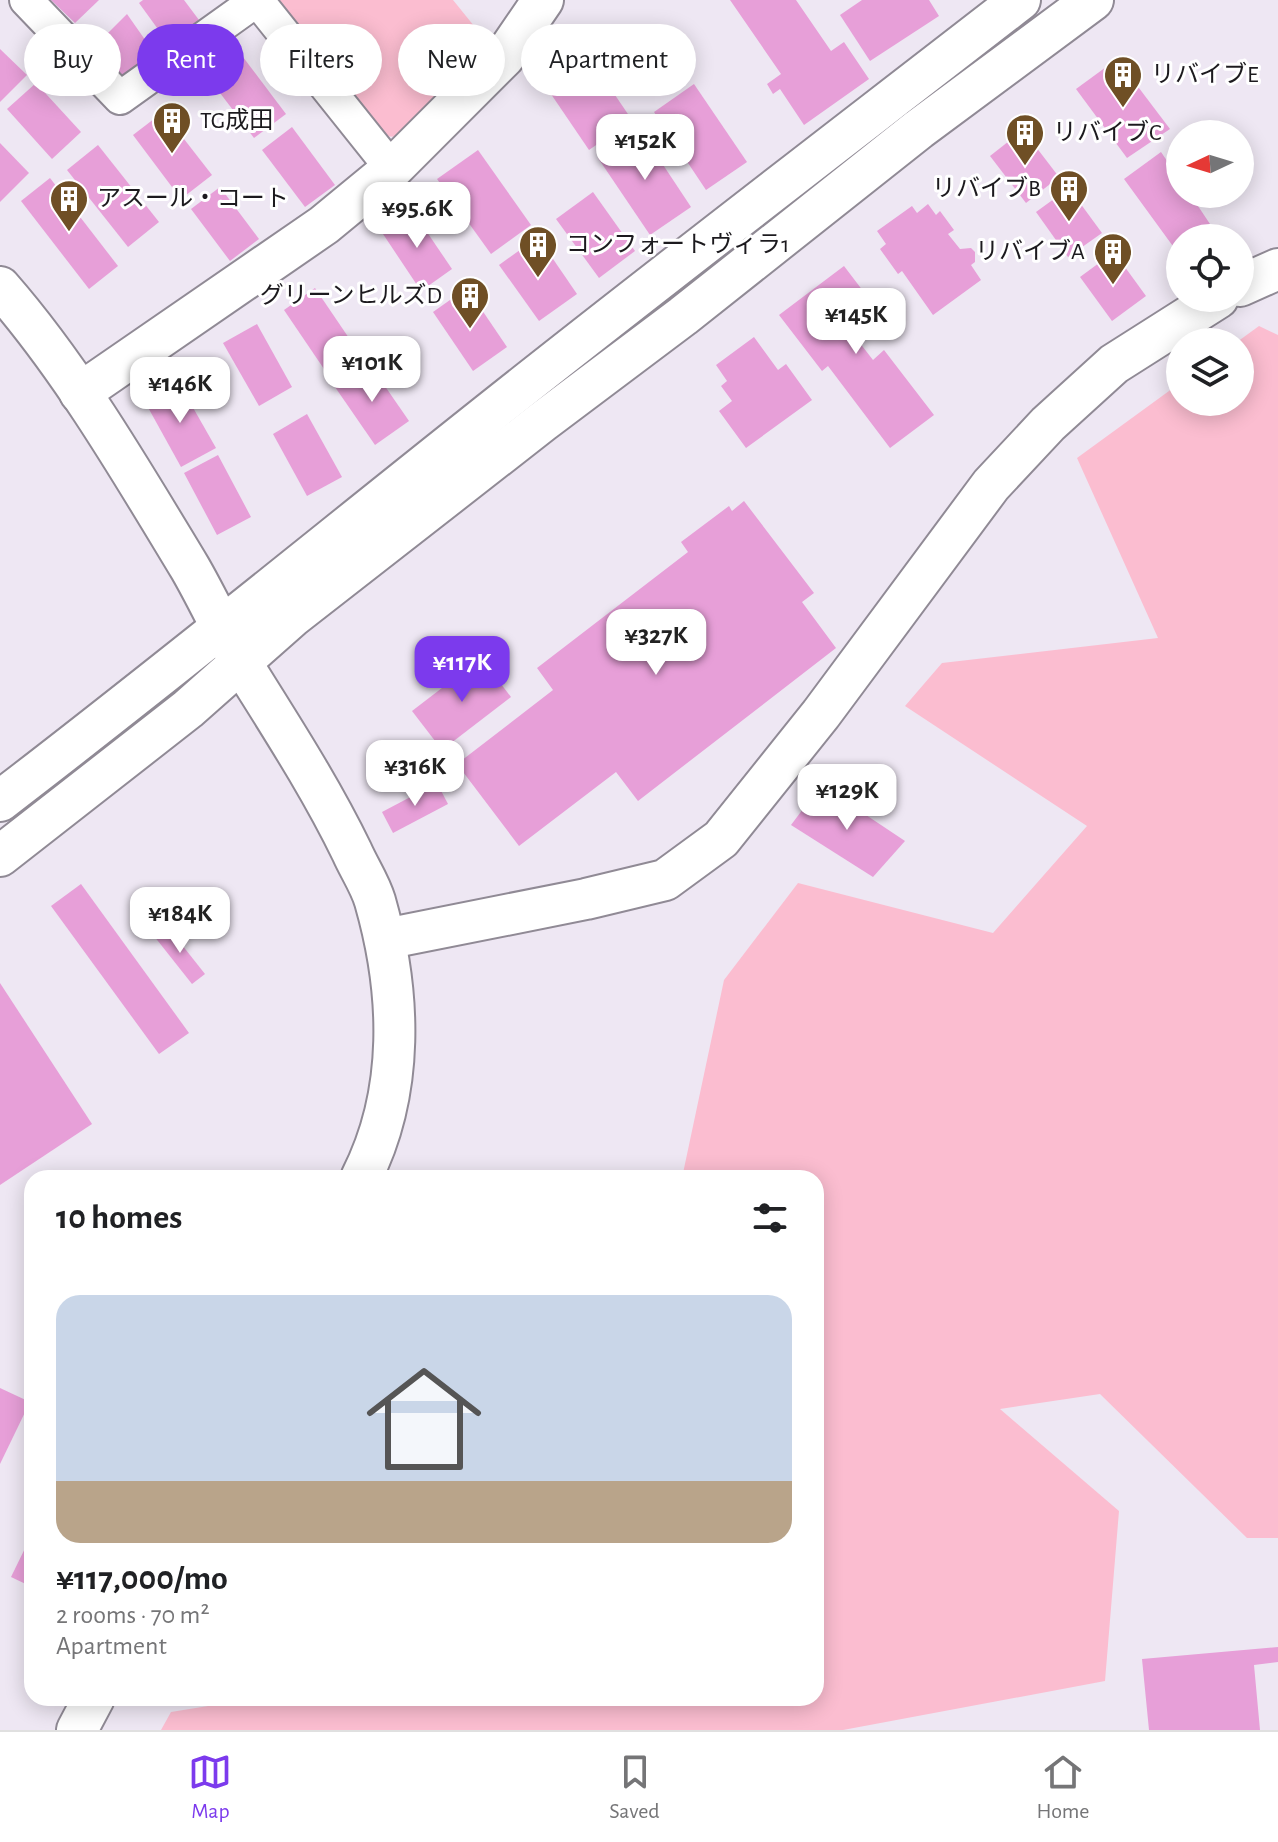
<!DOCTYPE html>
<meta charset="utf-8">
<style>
body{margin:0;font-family:"Alegreya Sans","Noto Sans JP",sans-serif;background:#f2f2f2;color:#202124;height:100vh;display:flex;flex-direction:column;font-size:30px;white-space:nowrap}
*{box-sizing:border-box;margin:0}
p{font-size:26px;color:#757577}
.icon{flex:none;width:44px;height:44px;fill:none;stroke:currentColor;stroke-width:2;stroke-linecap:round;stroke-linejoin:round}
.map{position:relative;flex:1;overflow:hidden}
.details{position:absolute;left:24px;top:1170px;width:800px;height:536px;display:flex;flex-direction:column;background:#fff;border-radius:24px;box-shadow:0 4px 20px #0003}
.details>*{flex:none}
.banner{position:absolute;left:24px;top:24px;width:800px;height:72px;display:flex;gap:16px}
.needle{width:52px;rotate:266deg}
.fabs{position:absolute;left:1166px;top:120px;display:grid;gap:16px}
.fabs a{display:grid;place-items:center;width:88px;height:88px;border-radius:50%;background:#fff;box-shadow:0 4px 20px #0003;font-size:40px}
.price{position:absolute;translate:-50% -68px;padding:0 18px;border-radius:16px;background:#fff;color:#222;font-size:26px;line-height:52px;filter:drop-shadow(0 2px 4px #0008)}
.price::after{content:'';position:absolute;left:50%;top:48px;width:24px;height:18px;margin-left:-12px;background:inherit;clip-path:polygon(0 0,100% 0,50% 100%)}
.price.on{background:#7c3aed;color:#fff}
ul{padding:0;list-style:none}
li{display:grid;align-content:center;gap:16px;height:424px;padding:0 32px}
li+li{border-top:2px solid #e0e0e0}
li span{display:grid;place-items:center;height:248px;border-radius:24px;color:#555}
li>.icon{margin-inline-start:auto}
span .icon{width:144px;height:144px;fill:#fffc;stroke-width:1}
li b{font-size:34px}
h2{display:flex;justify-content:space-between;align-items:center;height:96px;padding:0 32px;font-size:34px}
.tag{padding:0 28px;border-radius:36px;background:#fff;box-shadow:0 4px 20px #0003;font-size:28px;line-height:72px}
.tag.on{background:#7c3aed;color:#fff}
.tab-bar{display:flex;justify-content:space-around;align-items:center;height:112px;border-top:2px solid #e0e0e0;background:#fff;font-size:22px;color:#757577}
.tab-bar a{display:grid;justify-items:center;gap:4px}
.tab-bar .on{color:#7c3aed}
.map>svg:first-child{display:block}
</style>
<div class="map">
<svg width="1278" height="1730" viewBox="0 0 1278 1730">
<rect width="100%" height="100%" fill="#eee7f3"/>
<g fill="#fbbdd0">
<path d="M271 0H453L487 42 398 137 381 136Z"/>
<path d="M1259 326 1278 335V1538H1247L1100 1394 1000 1409 1119 1511 1105 1681 843 1730H161L171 1712 257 1698H816V1178H682L724 980 798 883 993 933 1087 826 905 706 942 663 1158 638 1077 458 1180 383V402H1240V342H1237Z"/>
</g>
<g fill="#e79fd8">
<path d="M51 0H99L75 23Z"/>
<path d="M143 0H184L199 20 168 43 139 3Z"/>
<path d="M730 0H796L831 51 844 42 869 79 804 125 780 89 773 94 767 84 781 74Z"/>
<path d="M862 0H929L939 16 870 61 840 15Z"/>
<path d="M127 14 155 54 123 82 92 49Z"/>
<path d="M579 42 632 120 589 150 536 72Z"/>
<path d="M0 49 27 75 0 102Z"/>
<path d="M243 57 286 114 254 138 211 81Z"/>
<path d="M1117 59 1170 129 1127 158 1076 89Z"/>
<path d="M36 83 81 132 52 159 7 109Z"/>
<path d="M694 84 747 162 706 190 654 112Z"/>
<path d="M163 112 212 175 181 199 133 135Z"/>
<path d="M292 127 335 185 305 207 262 150Z"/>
<path d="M640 130 691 207 650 235 598 158Z"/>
<path d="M1023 130 1059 177 1026 203 990 156Z"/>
<path d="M0 143 29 173 0 202Z"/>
<path d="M98 145 159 222 128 247 67 170Z"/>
<path d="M478 150 531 225 491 254 437 179Z"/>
<path d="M1161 152 1180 180V194H1190L1210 224 1191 238H1180V246L1175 249 1124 179Z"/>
<path d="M50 178 118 266 89 289 21 201Z"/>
<path d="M220 187 259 239 230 261 191 209Z"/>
<path d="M1069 188 1102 233 1068 257 1036 212Z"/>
<path d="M593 192 635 251 599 278 556 219Z"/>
<path d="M928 204 936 215 940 211 954 230 948 234 960 249 971 248 975 252V262L971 265 981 280 933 315 902 271 898 274 880 249 886 244 877 231 912 206 917 213Z"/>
<path d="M412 210 452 269 421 291 381 231Z"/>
<path d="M538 237 577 294 539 321 499 265Z"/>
<path d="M1114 252 1146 296 1112 321 1080 277Z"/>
<path d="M844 266 876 308 849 329 873 360 884 350 934 415 890 448 828 366 822 371 779 315Z"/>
<path d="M315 288 355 347 324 369 284 310Z"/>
<path d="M467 288 507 347 473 371 433 312Z"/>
<path d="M257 324 292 387 259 406 223 343Z"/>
<path d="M754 337 778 370 786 364 812 400 746 448 719 411 732 401 721 386 727 381 716 365Z"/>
<path d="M369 363 409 421 375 445 335 387Z"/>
<path d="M179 383 216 448 181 467 145 402Z"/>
<path d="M307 414 342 477 307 496 273 434Z"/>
<path d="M218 455 251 517 217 535 184 473Z"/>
<path d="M744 501 814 593 802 602 836 648 638 801 616 772 519 846 457 764 553 690 537 668 688 552 681 542 729 506 732 511Z"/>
<path d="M481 658 511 697 442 750 412 711Z"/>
<path d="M437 783 448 804 393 833 382 812Z"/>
<path d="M821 785 905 841 873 877 791 825Z"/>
<path d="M81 884 189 1033 159 1054 51 906Z"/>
<path d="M167 926 205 974 192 984 154 936Z"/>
<path d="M0 983 92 1124 0 1185Z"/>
<path d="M0 1388 30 1402 0 1464Z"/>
<path d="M32 1534V1587L11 1577Z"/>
<path d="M1278 1647V1662L1254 1665 1260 1730H1149L1142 1659Z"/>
</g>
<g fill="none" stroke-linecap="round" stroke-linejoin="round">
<g stroke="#908a95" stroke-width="36">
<path id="minor" d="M26 0 120 98 257 0 392 169"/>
</g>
<g stroke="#908a95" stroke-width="44">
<g id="tertiary">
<path d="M1240 286 1278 269"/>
<path d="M0 287C72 369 133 474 190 568 208 599 223 633 242 664 280 725 320 786 352 852 359 868 370 884 375 901 401 992 405 1092 361 1178"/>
<path d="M80 393 324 225 392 169 504 57 543 0"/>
<path d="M0 801C178 665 350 523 526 384 689 255 855 128 1020 0"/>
<path d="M0 856 188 709 292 617 542 422 683 316 919 129 1093 0"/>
<path d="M385 939 586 899 665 880 721 839 821 714 991 485 1048 424 1114 364 1218 298"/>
<path d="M77 1730 94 1698"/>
</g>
</g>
<use href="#minor" stroke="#fff" stroke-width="32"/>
<use href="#tertiary" stroke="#fff" stroke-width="40"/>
</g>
<defs>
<g id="building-pin" transform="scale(2)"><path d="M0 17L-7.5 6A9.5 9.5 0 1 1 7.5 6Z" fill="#6f4f25" stroke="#fff"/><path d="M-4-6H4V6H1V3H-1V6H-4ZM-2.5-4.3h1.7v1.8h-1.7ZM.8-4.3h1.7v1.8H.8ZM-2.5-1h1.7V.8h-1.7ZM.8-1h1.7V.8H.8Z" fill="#fff"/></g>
</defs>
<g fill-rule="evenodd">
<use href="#building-pin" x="1123" y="75"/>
<use href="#building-pin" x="172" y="121"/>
<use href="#building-pin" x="1025" y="133"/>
<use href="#building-pin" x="1069" y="189"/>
<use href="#building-pin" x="69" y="199"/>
<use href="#building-pin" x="538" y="245"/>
<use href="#building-pin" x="1113" y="252"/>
<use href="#building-pin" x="470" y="296"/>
</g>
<g text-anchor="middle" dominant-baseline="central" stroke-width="6" stroke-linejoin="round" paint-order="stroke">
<g font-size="24" fill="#1c1a1e" stroke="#fff" text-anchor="start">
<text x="1151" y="75">リバイブE</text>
<text x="200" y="121">TG成田</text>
<text x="1053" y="133">リバイブC</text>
<text x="1041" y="189" text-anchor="end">リバイブB</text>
<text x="97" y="199">アスール・コート</text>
<text x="566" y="245">コンフォートヴィラ1</text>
<text x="1085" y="252" text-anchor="end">リバイブA</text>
<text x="442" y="296" text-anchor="end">グリーンヒルズD</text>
</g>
</g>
</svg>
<div class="fabs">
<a><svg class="needle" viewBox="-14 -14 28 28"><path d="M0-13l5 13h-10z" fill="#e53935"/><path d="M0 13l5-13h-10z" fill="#757577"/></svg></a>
<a><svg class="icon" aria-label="locate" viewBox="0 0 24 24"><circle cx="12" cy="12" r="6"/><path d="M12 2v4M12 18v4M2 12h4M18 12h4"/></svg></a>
<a><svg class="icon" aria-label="layers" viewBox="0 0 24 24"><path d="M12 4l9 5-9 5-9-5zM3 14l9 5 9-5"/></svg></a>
</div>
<b class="price" style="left:645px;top:182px">¥152K</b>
<b class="price" style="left:417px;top:250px">¥95.6K</b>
<b class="price" style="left:856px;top:356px">¥145K</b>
<b class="price" style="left:372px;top:404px">¥101K</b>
<b class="price" style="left:180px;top:425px">¥146K</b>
<b class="price" style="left:656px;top:677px">¥327K</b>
<b class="price on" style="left:462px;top:704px">¥117K</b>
<b class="price" style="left:415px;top:808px">¥316K</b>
<b class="price" style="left:847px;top:832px">¥129K</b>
<b class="price" style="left:180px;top:955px">¥184K</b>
<div class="banner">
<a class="tag">Buy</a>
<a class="tag on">Rent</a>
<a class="tag">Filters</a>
<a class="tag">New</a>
<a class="tag">Apartment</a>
</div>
<section class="details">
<h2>10 homes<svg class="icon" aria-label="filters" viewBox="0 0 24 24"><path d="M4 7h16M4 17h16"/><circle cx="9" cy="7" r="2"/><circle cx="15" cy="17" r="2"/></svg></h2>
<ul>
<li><span style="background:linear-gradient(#c9d6e8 75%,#b9a48a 0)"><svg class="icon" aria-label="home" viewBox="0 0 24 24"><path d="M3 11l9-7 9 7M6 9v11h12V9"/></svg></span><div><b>¥117,000/mo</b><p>2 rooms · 70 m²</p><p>Apartment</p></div></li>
</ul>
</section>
</div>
<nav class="tab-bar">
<a class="on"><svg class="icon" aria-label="map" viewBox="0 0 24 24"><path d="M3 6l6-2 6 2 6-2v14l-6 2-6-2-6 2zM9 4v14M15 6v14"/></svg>Map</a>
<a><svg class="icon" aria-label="saved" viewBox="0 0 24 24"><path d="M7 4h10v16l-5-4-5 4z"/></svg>Saved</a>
<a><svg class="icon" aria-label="home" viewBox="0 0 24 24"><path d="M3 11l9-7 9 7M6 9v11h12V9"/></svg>Home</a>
</nav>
